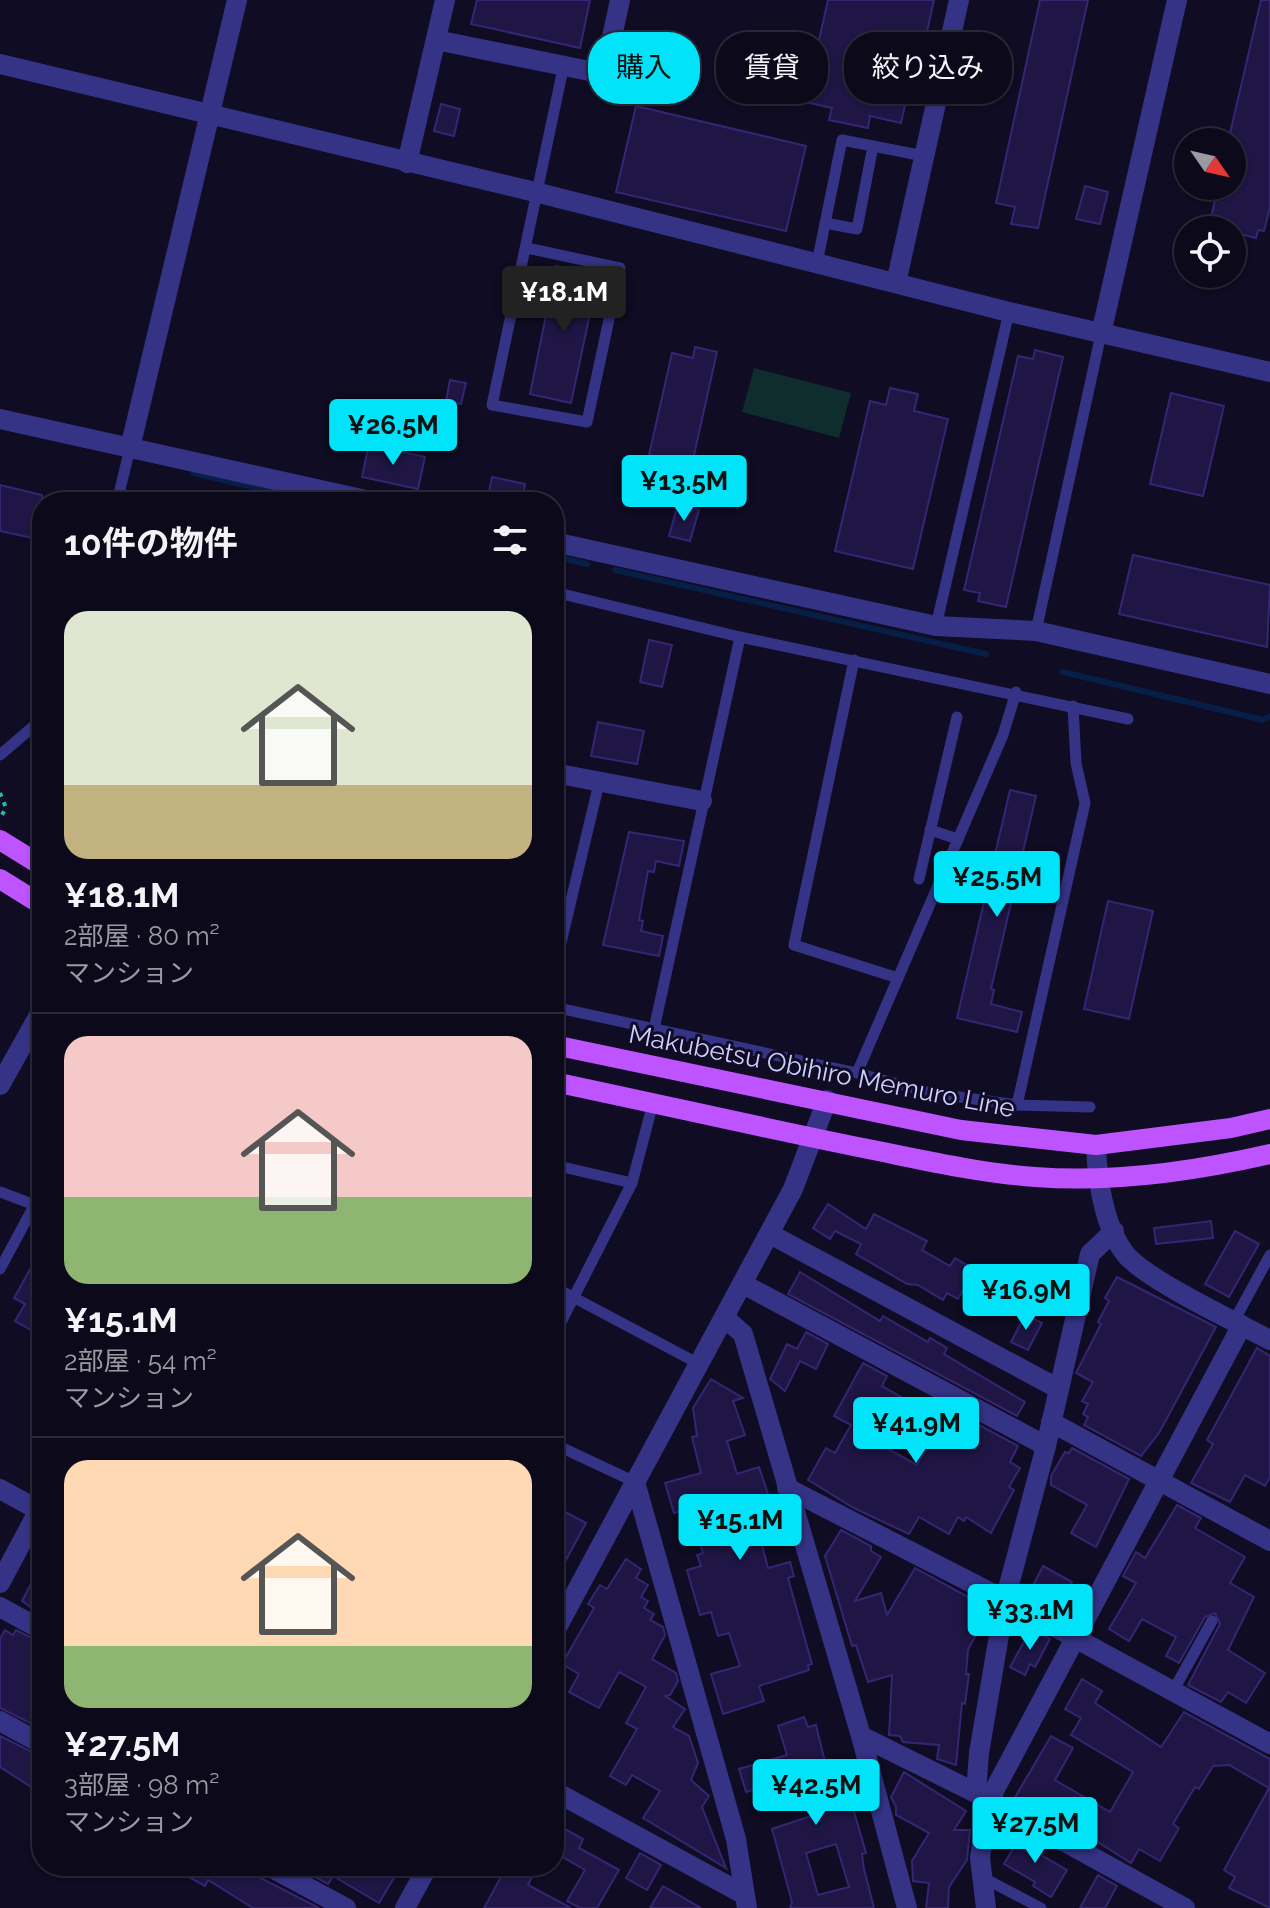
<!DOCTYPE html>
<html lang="ja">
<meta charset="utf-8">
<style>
body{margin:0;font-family:Raleway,"Noto Sans JP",sans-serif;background:#191727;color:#f1f3f6;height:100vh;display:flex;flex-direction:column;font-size:30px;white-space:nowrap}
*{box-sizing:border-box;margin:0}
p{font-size:26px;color:#9a9aa2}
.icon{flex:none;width:44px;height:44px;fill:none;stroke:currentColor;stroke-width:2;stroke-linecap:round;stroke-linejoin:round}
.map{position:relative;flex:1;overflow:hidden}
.details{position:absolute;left:32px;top:492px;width:532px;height:1384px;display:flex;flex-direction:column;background:#0b091a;border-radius:32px;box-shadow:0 2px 6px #0004,0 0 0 2px #2b2a39}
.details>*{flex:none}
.guide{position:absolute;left:588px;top:32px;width:562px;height:72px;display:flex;gap:16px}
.needle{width:52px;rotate:124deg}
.buttons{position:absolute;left:1174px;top:128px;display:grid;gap:16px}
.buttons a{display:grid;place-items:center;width:72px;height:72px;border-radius:50%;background:#0b091a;box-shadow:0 2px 6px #0004,0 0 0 2px #2b2a39;font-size:40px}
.price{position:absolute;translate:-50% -68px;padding:0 18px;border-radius:8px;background:#00e3f8;color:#111;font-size:26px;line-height:52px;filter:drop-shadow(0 2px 4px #0008)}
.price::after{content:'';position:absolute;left:50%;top:48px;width:24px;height:18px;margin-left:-12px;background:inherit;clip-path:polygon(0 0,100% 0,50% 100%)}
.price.active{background:#222;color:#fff}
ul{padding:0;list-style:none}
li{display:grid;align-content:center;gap:16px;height:424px;padding:0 32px}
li+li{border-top:2px solid #2b2a39}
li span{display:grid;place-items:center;height:248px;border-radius:24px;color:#555}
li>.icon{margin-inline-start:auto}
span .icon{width:144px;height:144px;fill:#fffc;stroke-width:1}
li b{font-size:34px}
h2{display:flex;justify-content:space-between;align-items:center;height:96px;padding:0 32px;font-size:34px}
.chip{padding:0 28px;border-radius:32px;background:#0b091a;box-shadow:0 2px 6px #0004,0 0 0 2px #2b2a39;font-size:28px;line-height:72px}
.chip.active{background:#00e3f8;color:#111}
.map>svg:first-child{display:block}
</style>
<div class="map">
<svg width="1270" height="1908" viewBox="0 0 1270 1908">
<rect width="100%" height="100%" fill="#0f0c23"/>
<path fill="#0e2d2c" d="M754 368 851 393 839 438 742 412Z"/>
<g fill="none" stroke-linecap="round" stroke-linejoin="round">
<g stroke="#071f46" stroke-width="6">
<path d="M193 473 318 502"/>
<path d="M554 556 587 564"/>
<path d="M615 570 986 654"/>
<path d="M1063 672 1263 720 1270 716"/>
</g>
</g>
<g fill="#1f1645" stroke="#342673" stroke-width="2" fill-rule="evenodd">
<path d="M477 0H590L580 48 471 24Z"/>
<path d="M828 0H934L926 36 921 35 901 123 870 116 868 128 829 120 832 108 805 102Z"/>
<path d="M1040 0H1088L1038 228 1011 224 1015 207 996 203Z"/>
<path d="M1261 0H1270V207L1264 231 1258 230 1256 238 1232 232V223L1211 218 1218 186H1232V142H1228Z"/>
<path d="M441 104 460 109 454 136 434 131Z"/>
<path d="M636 106 806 146 786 231 616 192Z"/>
<path d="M1085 186 1108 192 1100 224 1076 219Z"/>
<path d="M556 266 598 276 571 403 530 394Z"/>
<path d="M695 347 717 352 692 464 649 455 672 353 693 358Z"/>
<path d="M1035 350 1063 357 1006 607 978 601 980 593 964 590 1018 356 1033 359Z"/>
<path d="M450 380 466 383 461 404 446 401Z"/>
<path d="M890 388 918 394 914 411 948 419 913 569 835 551 870 401 886 405Z"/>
<path d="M1171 393 1224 406 1203 496 1150 484Z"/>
<path d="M369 444 425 457 418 489 362 477Z"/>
<path d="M492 477 525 484 522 502H487Z"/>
<path d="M0 485 42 495V540L0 531Z"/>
<path d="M678 504 699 510 690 541 669 536Z"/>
<path d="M1133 555 1270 585 1267 647 1119 614Z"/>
<path d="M649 640 672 645 662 687 640 682Z"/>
<path d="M598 722 644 731 637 764 591 756Z"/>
<path d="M1010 790 1036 796 991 989 994 990 991 1004 1022 1012 1017 1032 957 1018Z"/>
<path d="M629 832 684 841 679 866 656 861 654 872 648 871 639 920 643 921 641 931 663 936 659 956 603 945Z"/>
<path d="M1108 901 1153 911 1129 1019 1084 1009Z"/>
<path d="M828 1204 866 1229 874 1214 927 1241 922 1250 950 1266 955 1258 975 1270 958 1299 947 1293 943 1300 918 1285 907 1284 856 1254 861 1244 835 1231 830 1239 813 1228Z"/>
<path d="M1211 1221 1213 1238 1156 1244 1154 1228Z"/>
<path d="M1235 1231 1259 1244 1229 1297 1205 1284Z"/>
<path d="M42 1248V1336L15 1321 25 1304 14 1298Z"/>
<path d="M800 1272 880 1321 883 1316 928 1342 930 1338 947 1348 944 1354 1025 1402 1017 1416 788 1294Z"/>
<path d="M1117 1277 1216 1327 1159 1433 1141 1456 1084 1425 1088 1417 1083 1414 1088 1404 1082 1401 1093 1382 1076 1373 1101 1324 1098 1322 1109 1301 1105 1298Z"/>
<path d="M1025 1315 1042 1323 1028 1350 1011 1342Z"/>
<path d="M806 1332 828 1344 816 1369 800 1361 785 1391 770 1379 787 1344 797 1349Z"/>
<path d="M1257 1348 1270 1356V1477L1265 1486 1245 1475 1230 1502 1191 1483 1213 1444 1207 1440Z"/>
<path d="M863 1363 887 1376 882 1386 905 1399 879 1444 917 1465 943 1418 939 1416 944 1406 1018 1446 1010 1462 1020 1468 1009 1487 1014 1490 991 1533 966 1517 964 1521 958 1517 949 1534 919 1517 909 1534 854 1508 808 1480 826 1448 835 1453 851 1425 834 1416Z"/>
<path d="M711 1379 743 1398 733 1401 745 1435 727 1441 737 1474 759 1467 780 1531 760 1538 768 1568 790 1562 794 1576 788 1578 812 1664 808 1665 809 1670 759 1686 764 1701 723 1714 711 1674 740 1666 729 1633 718 1636 711 1612 700 1615 687 1570 701 1566 697 1555 703 1553 699 1541 741 1528 730 1496 674 1513 665 1483 701 1473 692 1437 697 1436 693 1408Z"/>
<path d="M1072 1448 1129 1479 1096 1547 1071 1533 1087 1505 1051 1485V1476L1065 1452 1069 1453Z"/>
<path d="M1177 1505 1201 1518 1195 1528 1245 1557 1230 1583 1254 1597 1228 1650 1265 1673 1246 1703 1228 1692 1221 1702 1188 1685 1220 1624 1215 1613 1205 1617 1179 1663 1166 1656 1176 1637 1142 1619 1129 1641 1109 1629 1136 1583 1123 1576 1136 1552 1145 1558Z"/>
<path d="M554 1506 586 1523 554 1582Z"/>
<path d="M841 1530 871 1546V1551L881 1557 855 1601 881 1593 887 1615 915 1568 983 1605 975 1627 979 1629 968 1650 966 1674H969L965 1704 962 1703 956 1765 937 1759 939 1745 903 1742 900 1736 889 1735 892 1675 868 1682 856 1645 852 1646 825 1556Z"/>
<path d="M626 1559 641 1569 636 1578 648 1585 641 1597 648 1601 644 1608 654 1614 650 1620 663 1627 665 1635 652 1659 676 1673 678 1681 670 1695 665 1696 685 1709 673 1727 689 1736 698 1763 691 1780 709 1796 702 1807 726 1868 643 1818 660 1791 632 1775 626 1785 610 1776 637 1729 626 1723 646 1687 619 1672 599 1708 569 1692 579 1674 562 1664 594 1608 588 1604 600 1585 607 1589Z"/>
<path d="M42 1563V1615L22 1601Z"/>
<path d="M1043 1566 1072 1582 1056 1613 1027 1597Z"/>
<path d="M1031 1629 1050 1639 1035 1667 1030 1664 1025 1675 1010 1667Z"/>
<path d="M5 1630 13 1635 16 1630 42 1643V1729L0 1708V1639Z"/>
<path d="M1082 1679 1102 1691 1095 1703 1161 1747 1184 1712 1270 1759V1908L1229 1888 1235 1877 1224 1870 1269 1788 1229 1765 1213 1766 1199 1789 1195 1787 1173 1824 1179 1828 1160 1861 1139 1849 1131 1863 1055 1815 1052 1820 1014 1799 1051 1736 1073 1748 1055 1780 1110 1812 1133 1772 1071 1735 1081 1718 1065 1709Z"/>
<path d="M804 1717 808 1727 816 1725 828 1774 842 1770 866 1853 862 1854 864 1869 874 1908H790L792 1902 772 1829 820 1813 810 1773 746 1792 739 1769 787 1755 778 1726ZM836 1844 849 1887 818 1895 806 1853Z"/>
<path d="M0 1736 42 1757V1794L0 1767Z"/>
<path d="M904 1772 966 1811 954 1830H970L967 1860 949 1887 948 1908H926L929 1883 913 1881 912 1861 929 1833 896 1815V1807L891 1797Z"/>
<path d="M554 1823 583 1839 579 1848 619 1870 597 1908H580L567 1901 585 1870 554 1852Z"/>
<path d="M1022 1833 1040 1843 1036 1852 1067 1870 1051 1897 1033 1886 1035 1882 1004 1864Z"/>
<path d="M640 1853 661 1865 647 1890 626 1878Z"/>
<path d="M170 1866H255L251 1873 319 1908H253L208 1880 205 1886Z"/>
<path d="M307 1866H401L379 1903 333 1876 328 1884 304 1871Z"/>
<path d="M507 1866H537L528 1885 571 1908H484Z"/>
<path d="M1098 1875 1117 1886 1105 1908H1080Z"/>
<path d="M663 1886 701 1908H650Z"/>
</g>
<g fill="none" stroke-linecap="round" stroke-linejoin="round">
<path stroke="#24bdb1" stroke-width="4" stroke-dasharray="4 6" stroke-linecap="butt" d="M0 793 6 808 0 818"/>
<g stroke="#353386" stroke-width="11">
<path d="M825 223 857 229 873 146"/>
<path d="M527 248 620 268 587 422 492 405 564 64"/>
<path d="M817 263 842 140 924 156"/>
<path d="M117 502 130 448"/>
<path d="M554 592 740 637 1128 719"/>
<path d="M936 626 1009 312"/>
<path d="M1036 631 1101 334"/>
<path d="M854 660 794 945 898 978"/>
<path d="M0 755 42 719"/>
<path d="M930 830 958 839"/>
<path d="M919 879 957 717"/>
<path d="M554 972 599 783"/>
<path d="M554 1007 857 1073 931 1093 1017 1105 1090 1107"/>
<path d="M654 1029 740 637"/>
<path d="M857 1073 1003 735 1016 692"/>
<path d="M1017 1105 1085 803 1076 763 1073 706"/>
<path d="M554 1165 632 1183"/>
<path d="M0 1192 40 1207"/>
<path d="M0 1269 35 1204"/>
<path d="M554 1287 701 1365"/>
<path d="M1234 1321 1270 1255"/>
<path d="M554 1336 632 1183 653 1103"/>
<path d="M554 1444 635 1482"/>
<path d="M1173 1691 1212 1621"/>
<path d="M982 1877 1041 1908"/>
</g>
<g stroke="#353386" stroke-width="20">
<path d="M436 40 604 74 620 0"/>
<path d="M0 64 539 193 1009 312 1270 372"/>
<path d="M407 163 445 0"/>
<path d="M896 283 959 0"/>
<path d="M1101 334 1177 0"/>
<path d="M0 419 375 502"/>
<path d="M130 448 237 0"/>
<path d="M554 542 936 626 1036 631 1270 684"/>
<path d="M554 773 702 801"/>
<path d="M0 1085 42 1010"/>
<path d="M770 1234 1059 1389"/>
<path d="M743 1284 1046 1446"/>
<path d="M725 1318 743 1334 861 1736 907 1908"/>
<path d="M1051 1422 1270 1541"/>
<path d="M635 1482 736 1839 747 1908"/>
<path d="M787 1488 1005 1600 1270 1744"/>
<path d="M0 1489 42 1512"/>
<path d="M0 1583 39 1510"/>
<path d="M0 1607 42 1630"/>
<path d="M554 1633 793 1189 827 1100"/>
<path d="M0 1721 42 1744"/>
<path d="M861 1736 976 1793 1185 1908"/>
<path d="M554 1791 743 1894"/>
<path d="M976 1793 979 1753 1005 1600 1046 1446 1090 1254 1114 1231"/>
<path d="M268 1866 346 1908"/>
<path d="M405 1908 428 1866"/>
<path d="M986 1908 980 1858 988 1802 1242 1325"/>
</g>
<path stroke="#353386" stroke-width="20" d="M1096 1145C1097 1179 1104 1229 1127 1256 1151 1282 1236 1322 1270 1340"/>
<g stroke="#bd54ff" stroke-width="20">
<path d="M0 840 42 866"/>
<path d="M0 879 42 905"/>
<path d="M554 1045 961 1130 1096 1145 1231 1128 1270 1119"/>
<path d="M554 1082C659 1104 763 1128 868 1149 923 1160 979 1173 1035 1177 1111 1183 1196 1171 1270 1154"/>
</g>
</g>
<g text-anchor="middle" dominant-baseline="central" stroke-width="6" stroke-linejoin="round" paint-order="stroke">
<g font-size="26" fill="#d2cdff" stroke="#0f0c23">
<text transform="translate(822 1071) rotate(11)">Makubetsu Obihiro Memuro Line</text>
</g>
</g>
</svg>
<div class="buttons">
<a><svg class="needle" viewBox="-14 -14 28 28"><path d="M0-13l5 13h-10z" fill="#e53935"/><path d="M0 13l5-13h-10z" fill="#9a9aa2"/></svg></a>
<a><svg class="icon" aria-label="locate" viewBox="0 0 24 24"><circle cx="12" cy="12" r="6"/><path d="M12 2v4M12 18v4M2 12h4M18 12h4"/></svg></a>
</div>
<b class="price active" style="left:564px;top:334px">¥18.1M</b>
<b class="price" style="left:393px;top:467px">¥26.5M</b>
<b class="price" style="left:684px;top:523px">¥13.5M</b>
<b class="price" style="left:997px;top:919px">¥25.5M</b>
<b class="price" style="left:1026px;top:1332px">¥16.9M</b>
<b class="price" style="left:916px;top:1465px">¥41.9M</b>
<b class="price" style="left:740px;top:1562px">¥15.1M</b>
<b class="price" style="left:1030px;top:1652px">¥33.1M</b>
<b class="price" style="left:816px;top:1827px">¥42.5M</b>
<b class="price" style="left:1035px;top:1865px">¥27.5M</b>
<div class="guide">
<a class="chip active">購入</a>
<a class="chip">賃貸</a>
<a class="chip">絞り込み</a>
</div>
<section class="details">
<h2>10件の物件<svg class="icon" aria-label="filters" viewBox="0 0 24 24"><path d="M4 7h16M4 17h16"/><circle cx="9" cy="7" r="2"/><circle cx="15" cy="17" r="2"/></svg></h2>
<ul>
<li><span style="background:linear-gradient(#dfe7d0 70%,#c2b280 0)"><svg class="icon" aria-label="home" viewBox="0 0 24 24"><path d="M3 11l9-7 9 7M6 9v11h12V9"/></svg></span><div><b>¥18.1M</b><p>2部屋 · 80 m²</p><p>マンション</p></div></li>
<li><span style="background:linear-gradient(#f6c9c9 65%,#8fb573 0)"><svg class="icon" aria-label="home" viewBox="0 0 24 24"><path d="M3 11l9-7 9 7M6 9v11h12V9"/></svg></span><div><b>¥15.1M</b><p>2部屋 · 54 m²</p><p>マンション</p></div></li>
<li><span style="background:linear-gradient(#ffd9b3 75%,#8fb573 0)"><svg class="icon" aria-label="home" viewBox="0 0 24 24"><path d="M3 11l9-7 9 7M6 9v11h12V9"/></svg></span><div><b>¥27.5M</b><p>3部屋 · 98 m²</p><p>マンション</p></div></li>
</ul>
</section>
</div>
